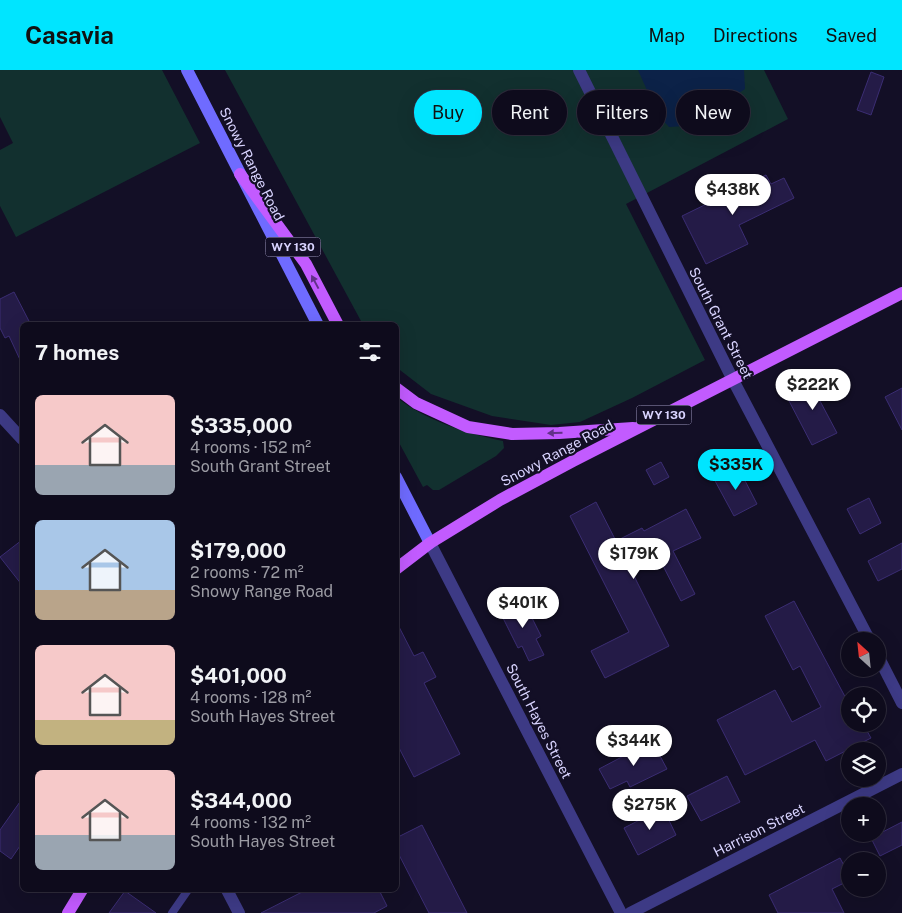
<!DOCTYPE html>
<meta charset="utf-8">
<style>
body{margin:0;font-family:"Public Sans",sans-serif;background:#171425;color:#f1f3f6;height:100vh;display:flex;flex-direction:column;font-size:19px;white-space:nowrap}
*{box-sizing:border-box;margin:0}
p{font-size:16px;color:#9b9ba3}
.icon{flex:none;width:28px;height:28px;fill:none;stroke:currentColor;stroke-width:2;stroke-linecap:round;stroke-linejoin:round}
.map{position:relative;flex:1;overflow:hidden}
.drawer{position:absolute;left:20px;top:252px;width:379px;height:570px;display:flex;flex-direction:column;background:#0e0b1c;border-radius:8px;box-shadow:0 5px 20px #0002,0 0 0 1px #2e2b3b}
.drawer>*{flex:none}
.hud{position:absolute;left:414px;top:20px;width:412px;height:45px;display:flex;gap:10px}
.needle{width:32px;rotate:333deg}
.tools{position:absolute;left:841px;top:562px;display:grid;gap:10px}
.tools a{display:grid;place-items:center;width:45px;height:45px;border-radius:50%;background:#0e0b1c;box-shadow:0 5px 20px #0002,0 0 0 1px #2e2b3b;font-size:25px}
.price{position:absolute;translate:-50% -42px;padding:0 11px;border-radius:18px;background:#fff;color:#222;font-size:16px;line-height:32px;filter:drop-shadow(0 1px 2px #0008)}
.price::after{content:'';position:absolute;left:50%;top:30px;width:15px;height:11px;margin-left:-8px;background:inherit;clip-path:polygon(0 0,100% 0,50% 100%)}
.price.current{background:#00e5ff;color:#111}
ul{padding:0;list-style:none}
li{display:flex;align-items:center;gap:15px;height:125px;padding:0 15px}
li span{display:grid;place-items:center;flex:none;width:140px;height:100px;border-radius:8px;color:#555}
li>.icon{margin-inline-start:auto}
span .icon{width:60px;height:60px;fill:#fffc;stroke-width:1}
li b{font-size:21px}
h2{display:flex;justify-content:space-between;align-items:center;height:60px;padding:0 15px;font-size:21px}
.chip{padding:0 18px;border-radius:22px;background:#0e0b1c;box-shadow:0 5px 20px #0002,0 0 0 1px #2e2b3b;font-size:18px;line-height:45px}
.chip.current{background:#00e5ff;color:#111}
header{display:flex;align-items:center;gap:30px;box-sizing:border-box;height:70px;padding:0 25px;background:#00e5ff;color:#111}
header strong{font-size:24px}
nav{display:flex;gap:28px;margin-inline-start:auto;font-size:18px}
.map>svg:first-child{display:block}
</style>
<header>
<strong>Casavia</strong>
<nav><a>Map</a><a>Directions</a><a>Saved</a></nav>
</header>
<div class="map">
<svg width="902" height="843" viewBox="0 0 902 843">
<rect width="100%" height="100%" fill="#130f26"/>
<g fill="#12302f">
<path d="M0 0H162L200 73 16 167 0 136V80L13 73 0 47Z"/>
<path d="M225 0H764L788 49 626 134 705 290 632 328 580 352 551 355 492 346 431 324 396 297V255H364L361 251Z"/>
<path d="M396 327C427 351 465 363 503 371L504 378 496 386 439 420H433L427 415 423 417 396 367Z"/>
</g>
<path fill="#0c2248" d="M638 0H744L745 19 721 35 685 56 669 57 658 45Z"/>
<g fill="#241b47" stroke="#3b2d73">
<path d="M871 2 884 7 871 45 857 40Z"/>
<path d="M766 105 771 114 784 108 794 128 739 155 748 174 706 194 682 146Z"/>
<path d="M14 222 31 255H22V294L9 266 5 268 0 258V229Z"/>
<path d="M823 308 832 325 820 331 837 363 812 375 787 327Z"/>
<path d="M902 318V360L885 327Z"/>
<path d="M661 392 669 407 654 415 646 400Z"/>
<path d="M738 397 757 434 734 446 714 409Z"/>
<path d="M869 428 881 453 860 464 847 439Z"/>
<path d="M596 432 616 471 642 458 644 461 686 439 701 468 673 481 695 524 681 531 659 488 632 502 669 576 605 608 591 581 629 562 570 446Z"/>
<path d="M22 470V515L0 487Z"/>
<path d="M902 473V499L878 511 868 491Z"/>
<path d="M523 530 541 566 536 569 544 585 529 591 522 576 518 578 500 542Z"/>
<path d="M794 531 850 636V654H863L871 668 826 691 815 670 745 705 717 650 775 620 792 652 821 637 800 596 793 600 765 546Z"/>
<path d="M396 551 414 586 423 582 436 607 424 613 460 684 414 707 396 672Z"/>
<path d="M652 671 667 699 630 717 627 711 610 719 599 699Z"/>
<path d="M727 706 740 732 701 751 687 726Z"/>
<path d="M22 729V773L11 789 0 781V760Z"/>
<path d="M663 738 676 765 638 785 624 758Z"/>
<path d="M902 752V775L880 786 871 768Z"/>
<path d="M422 755 467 843H429L396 779V768Z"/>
<path d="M840 788 850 807V810L832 819 844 843H778L769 825Z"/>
<path d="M306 820H379L387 836 374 843H261Z"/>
<path d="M125 821 156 843H109Z"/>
</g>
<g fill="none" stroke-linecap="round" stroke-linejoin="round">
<path stroke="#3d3a85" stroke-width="8" d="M172 843 188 820"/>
<g stroke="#3d3a85" stroke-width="12">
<path d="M579 0 733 310 870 571"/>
<path d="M0 345 22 369"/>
<path d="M430 473 621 843"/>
<path d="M878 586 902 633"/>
<path d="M227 820 239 843"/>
<path d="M630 843 902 704"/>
</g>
<g stroke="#6f6bff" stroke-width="12">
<path d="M187 0 318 255"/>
<path d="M396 407 430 473"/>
</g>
<g stroke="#c25bff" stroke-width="12">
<path d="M240 104 306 194 338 255"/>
<path d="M396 318 416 333 468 357 512 364 559 363 633 358"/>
<path d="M396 499 430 473 500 430 573 391 902 223"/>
<path d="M68 843 82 820"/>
</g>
</g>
<defs><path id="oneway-solid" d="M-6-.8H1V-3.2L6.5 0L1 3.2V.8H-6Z" transform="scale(1.25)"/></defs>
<g fill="#623188">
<use href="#oneway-solid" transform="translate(315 212) rotate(-118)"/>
<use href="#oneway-solid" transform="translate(555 363) rotate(178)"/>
</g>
<g text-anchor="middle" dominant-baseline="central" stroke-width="4.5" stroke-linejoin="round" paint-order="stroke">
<g fill="#130f26" stroke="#9e99be" stroke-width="1">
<rect x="265.5" y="167.5" width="55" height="19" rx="4"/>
<rect x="636.5" y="335.5" width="55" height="19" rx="4"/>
</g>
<g font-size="12" font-weight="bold" fill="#d9d4ff">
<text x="293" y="177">WY 130</text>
<text x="664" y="345">WY 130</text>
</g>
<g font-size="14" fill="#d9d4ff" stroke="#130f26">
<text transform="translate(252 94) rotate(63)">Snowy Range Road</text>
<text transform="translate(721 253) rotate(63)">South Grant Street</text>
<text transform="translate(557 383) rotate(-28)">Snowy Range Road</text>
<text transform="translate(539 651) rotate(63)">South Hayes Street</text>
<text transform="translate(759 760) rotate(-27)">Harrison Street</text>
</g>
</g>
</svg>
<div class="tools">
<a><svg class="needle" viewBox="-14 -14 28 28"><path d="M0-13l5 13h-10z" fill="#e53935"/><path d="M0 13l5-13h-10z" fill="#9b9ba3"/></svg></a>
<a><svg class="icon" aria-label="locate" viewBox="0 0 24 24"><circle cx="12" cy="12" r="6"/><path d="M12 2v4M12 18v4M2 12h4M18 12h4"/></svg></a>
<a><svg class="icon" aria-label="layers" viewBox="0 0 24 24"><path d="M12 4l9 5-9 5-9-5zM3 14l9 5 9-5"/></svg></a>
<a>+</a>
<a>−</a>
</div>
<b class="price" style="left:733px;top:146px">$438K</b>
<b class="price" style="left:813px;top:341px">$222K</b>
<b class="price current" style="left:736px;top:421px">$335K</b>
<b class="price" style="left:634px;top:510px">$179K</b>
<b class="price" style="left:523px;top:559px">$401K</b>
<b class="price" style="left:634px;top:697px">$344K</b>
<b class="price" style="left:650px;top:761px">$275K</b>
<div class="hud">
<a class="chip current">Buy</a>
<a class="chip">Rent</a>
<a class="chip">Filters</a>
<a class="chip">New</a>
</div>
<section class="drawer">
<h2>7 homes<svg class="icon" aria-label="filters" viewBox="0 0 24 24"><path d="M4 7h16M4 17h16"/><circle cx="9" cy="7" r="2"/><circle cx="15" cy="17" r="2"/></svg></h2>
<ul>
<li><span style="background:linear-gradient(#f6c9c9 70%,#9aa5b1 0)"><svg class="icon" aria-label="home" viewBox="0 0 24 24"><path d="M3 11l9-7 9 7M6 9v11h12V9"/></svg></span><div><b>$335,000</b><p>4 rooms · 152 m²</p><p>South Grant Street</p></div></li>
<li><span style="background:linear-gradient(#a9c7e8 70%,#b9a48a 0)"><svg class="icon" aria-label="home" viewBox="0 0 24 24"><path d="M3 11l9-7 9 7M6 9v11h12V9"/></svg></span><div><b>$179,000</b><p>2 rooms · 72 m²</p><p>Snowy Range Road</p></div></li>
<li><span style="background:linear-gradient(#f6c9c9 75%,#c2b280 0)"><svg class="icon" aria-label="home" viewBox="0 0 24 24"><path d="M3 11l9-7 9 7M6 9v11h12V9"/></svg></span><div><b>$401,000</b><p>4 rooms · 128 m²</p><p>South Hayes Street</p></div></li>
<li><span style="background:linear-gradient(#f6c9c9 65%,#9aa5b1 0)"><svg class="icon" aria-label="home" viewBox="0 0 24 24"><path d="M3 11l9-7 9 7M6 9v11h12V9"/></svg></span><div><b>$344,000</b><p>4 rooms · 132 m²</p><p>South Hayes Street</p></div></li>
</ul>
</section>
</div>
